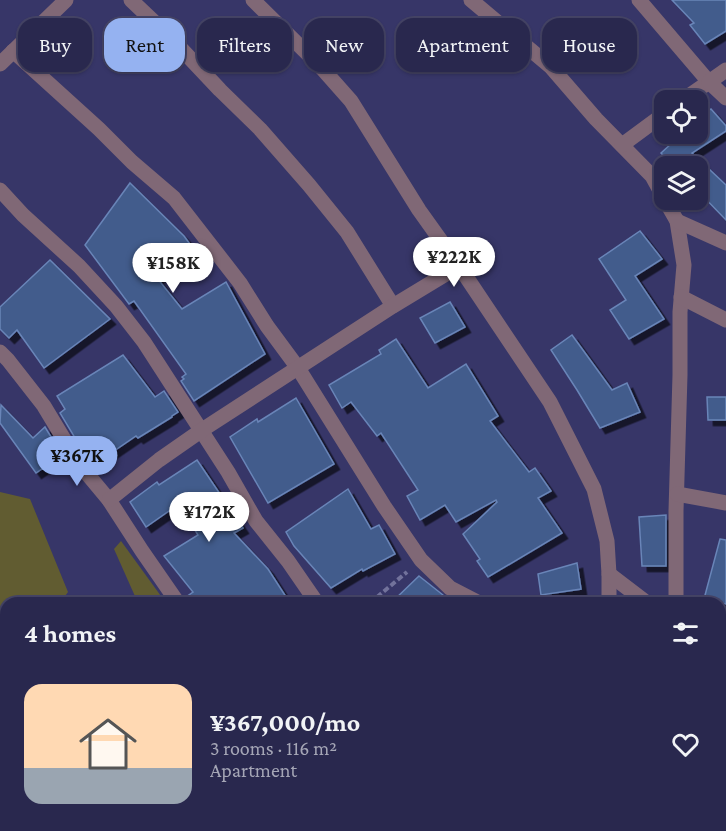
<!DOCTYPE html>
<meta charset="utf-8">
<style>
body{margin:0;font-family:"Crimson Pro",serif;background:#313055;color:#f1f3f6;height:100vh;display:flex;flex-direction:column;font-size:22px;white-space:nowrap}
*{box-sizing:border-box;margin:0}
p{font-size:20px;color:#a5a6b6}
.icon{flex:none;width:33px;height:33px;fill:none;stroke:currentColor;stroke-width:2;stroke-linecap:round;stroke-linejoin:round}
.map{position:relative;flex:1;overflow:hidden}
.drawer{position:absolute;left:0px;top:597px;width:726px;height:234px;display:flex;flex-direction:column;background:#29284e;border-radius:18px 18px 0 0;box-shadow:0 2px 4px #0004,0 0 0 2px #454466}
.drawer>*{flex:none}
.top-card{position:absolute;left:18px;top:18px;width:690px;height:54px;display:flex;gap:12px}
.buttons{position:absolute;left:654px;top:90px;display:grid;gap:12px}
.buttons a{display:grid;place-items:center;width:54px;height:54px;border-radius:12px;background:#29284e;box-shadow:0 2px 4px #0004,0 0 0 2px #454466;font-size:30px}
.price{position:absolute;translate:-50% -51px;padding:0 14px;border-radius:21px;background:#fff;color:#222;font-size:20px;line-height:39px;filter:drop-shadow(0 2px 3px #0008)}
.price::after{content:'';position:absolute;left:50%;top:36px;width:18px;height:14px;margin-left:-9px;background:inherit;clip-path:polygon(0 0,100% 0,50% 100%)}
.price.selected{background:#95b2f1;color:#111}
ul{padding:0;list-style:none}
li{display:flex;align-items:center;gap:18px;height:150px;padding:0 24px}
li+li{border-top:2px solid #454466}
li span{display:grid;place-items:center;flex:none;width:168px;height:120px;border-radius:18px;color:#555}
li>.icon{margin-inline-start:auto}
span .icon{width:72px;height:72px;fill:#fffc;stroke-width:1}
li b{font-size:26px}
h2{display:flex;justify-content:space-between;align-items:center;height:72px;padding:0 24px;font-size:26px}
.pill{padding:0 21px;border-radius:18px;background:#29284e;box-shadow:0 2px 4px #0004,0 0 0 2px #454466;font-size:21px;line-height:54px}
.pill.selected{background:#95b2f1;color:#111}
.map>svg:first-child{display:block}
</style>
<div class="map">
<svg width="726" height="831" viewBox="0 0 726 831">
<defs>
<filter id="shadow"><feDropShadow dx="5.5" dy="5.5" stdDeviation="0" flood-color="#0009"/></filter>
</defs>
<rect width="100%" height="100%" fill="#373668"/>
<g fill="#615c31">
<path d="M0 492 30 499 68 592 60 603H6V825H107L112 831H0Z"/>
<path d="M121 541 166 603H138L114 549Z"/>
</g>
<g fill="#425c8c" stroke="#6985b8" stroke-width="1.5" filter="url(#shadow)">
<path d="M672 0H726V31L705 44 690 25 694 23Z"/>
<path d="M711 109 726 126V131L692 153 726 185V220L698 191V166H673L661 153 682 134H698V118Z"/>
<path d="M130 183 184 236 195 251 157 278 182 309 226 282 265 354 194 401 181 381 184 379 182 377 186 374 134 301 129 304 85 245Z"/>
<path d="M640 231 662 259 635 276 664 319 629 339 610 310 626 300 599 259Z"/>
<path d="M50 260 110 319 44 368 17 330 9 338 0 329V307Z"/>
<path d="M450 302 465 327 435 343 420 318Z"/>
<path d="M572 335 612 390 627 383 640 412 600 428 577 390 551 350Z"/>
<path d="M396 339 428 388 466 364 498 416 490 421 529 472 535 468 551 491 538 498 562 533 488 577 477 561 480 559 463 534 497 502 496 500 456 522 445 505 420 520 407 496 418 490 381 433 377 436 351 402 342 408 329 385 381 354 379 350Z"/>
<path d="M123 355 155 397 164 391 178 412 172 416V417L138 438 136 436 98 462 84 439 78 443 60 413 65 409 57 396Z"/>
<path d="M707 397H726V420H708Z"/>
<path d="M296 398 334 464 268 503 230 437 257 419 258 422Z"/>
<path d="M1 405 33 438 45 427 62 455 36 473 0 423Z"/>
<path d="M197 460 243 528 234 533 268 569 290 603H188L186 597 193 592 164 556 198 535 179 504 146 527 130 502 157 482 159 485Z"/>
<path d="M348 489 371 529 379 525 395 554 363 571 362 569 331 588 294 546 286 532Z"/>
<path d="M666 515V566H642L639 517Z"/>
<path d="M720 539 726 540V604L704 599Z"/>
<path d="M577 563 581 589 541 595 538 574Z"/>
<path d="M419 576 443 595 455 603H391Z"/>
</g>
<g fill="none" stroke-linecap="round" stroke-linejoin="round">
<path stroke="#72729b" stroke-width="4" stroke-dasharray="6 3" stroke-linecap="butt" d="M370 603 407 572"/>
<g stroke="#806876" stroke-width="15">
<path d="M131 0 170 37 220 90 260 129 309 185 347 232 393 306"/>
<path d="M253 0 320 66 351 101 419 210 459 266 550 402 594 489 607 541 609 574V603"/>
<path d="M471 0 551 67 596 119 652 176 664 198"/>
<path d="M639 0 709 82 683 100"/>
<path d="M13 51 99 129 132 162 174 198 240 283 267 326 298 368 384 506 421 560 450 588 479 603"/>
<path d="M0 64 66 0"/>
<path d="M726 70 709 82 726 98"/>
<path d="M622 145 664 114"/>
<path d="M0 190 23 215 79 266 116 306 144 342 228 472 256 521 288 561 317 603"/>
<path d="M665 200 677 221 684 265 680 312V375L676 511V603"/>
<path d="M677 221 726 243"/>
<path d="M681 297 726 320"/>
<path d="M0 352 8 360 44 406 79 464 109 500 142 551 178 603"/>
<path d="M677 494 726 503"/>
<path d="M109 500 159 460 202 430 393 306 459 266"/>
<path d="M609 574 647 603"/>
<path d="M720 637 726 638"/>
<path d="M720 781 726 782"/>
<path d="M357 825V831"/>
<path d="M418 825 432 831"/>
<path d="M475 825V831"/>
<path d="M602 831V825"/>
</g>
</g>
</svg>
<div class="buttons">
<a><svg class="icon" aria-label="locate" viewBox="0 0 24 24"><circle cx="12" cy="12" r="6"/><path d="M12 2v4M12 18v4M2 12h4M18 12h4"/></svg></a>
<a><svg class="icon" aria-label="layers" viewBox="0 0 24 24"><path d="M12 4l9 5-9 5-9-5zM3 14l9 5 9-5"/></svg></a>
</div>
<b class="price" style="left:454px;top:288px">¥222K</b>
<b class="price" style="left:173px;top:294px">¥158K</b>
<b class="price selected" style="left:77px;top:487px">¥367K</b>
<b class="price" style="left:209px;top:543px">¥172K</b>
<div class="top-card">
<a class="pill">Buy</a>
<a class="pill selected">Rent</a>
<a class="pill">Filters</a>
<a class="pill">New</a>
<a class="pill">Apartment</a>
<a class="pill">House</a>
</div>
<section class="drawer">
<h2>4 homes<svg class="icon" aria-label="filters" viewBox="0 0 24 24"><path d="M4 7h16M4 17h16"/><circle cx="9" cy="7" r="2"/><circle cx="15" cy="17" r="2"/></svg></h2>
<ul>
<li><span style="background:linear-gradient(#ffd9b3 70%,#9aa5b1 0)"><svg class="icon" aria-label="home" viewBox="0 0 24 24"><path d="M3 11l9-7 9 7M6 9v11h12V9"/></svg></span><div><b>¥367,000/mo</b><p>3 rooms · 116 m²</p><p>Apartment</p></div><svg class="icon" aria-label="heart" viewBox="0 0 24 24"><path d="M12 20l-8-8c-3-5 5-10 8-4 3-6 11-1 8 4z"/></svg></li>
</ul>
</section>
</div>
